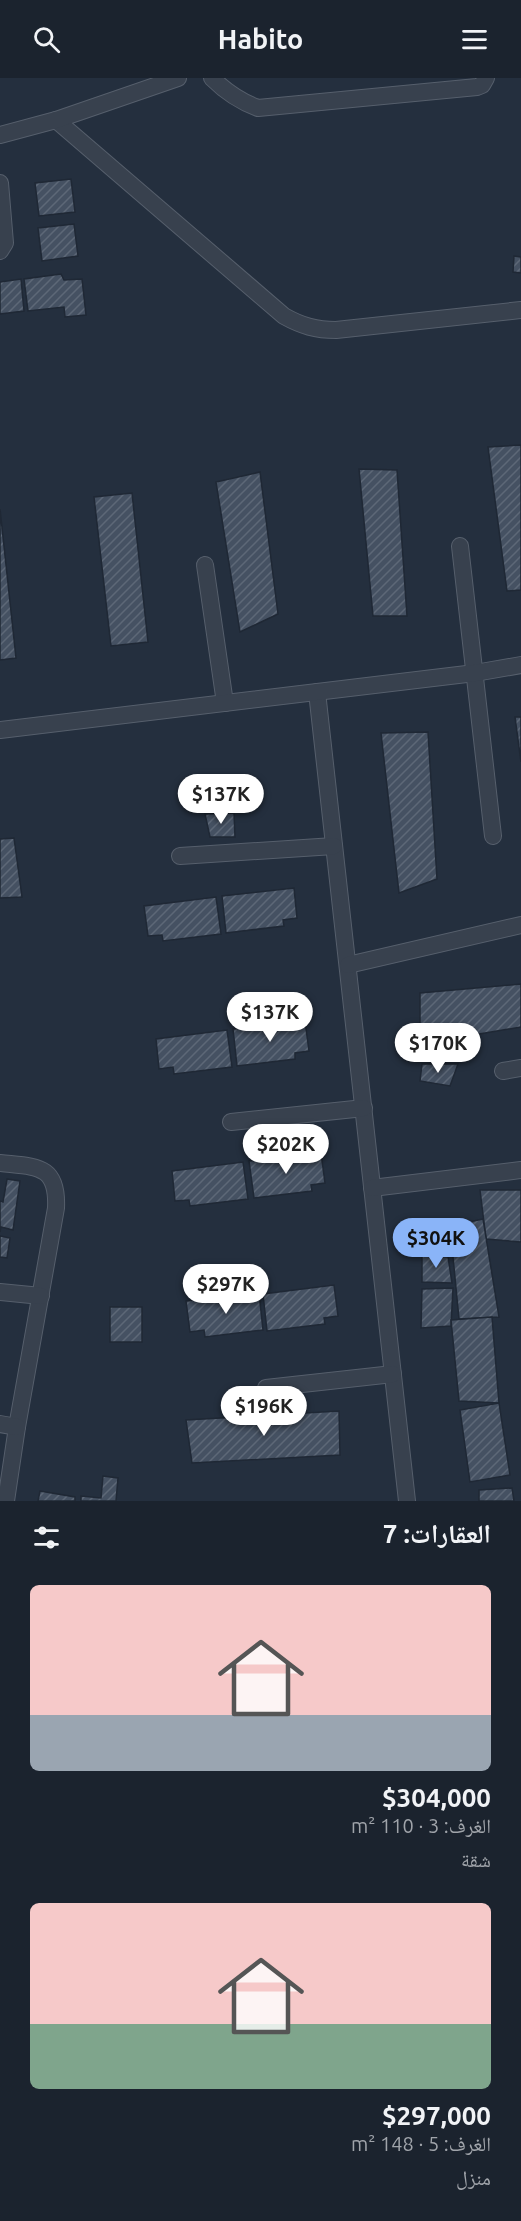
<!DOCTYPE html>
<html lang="ar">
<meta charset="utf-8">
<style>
body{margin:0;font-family:Ubuntu,"Noto Naskh Arabic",sans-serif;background:#242b36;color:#f1f3f6;direction:rtl;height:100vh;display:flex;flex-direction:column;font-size:22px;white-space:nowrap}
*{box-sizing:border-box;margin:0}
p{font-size:20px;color:#a0a4aa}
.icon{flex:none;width:33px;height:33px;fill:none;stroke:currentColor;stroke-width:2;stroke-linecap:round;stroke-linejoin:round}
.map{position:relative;height:1423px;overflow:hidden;direction:ltr}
.panel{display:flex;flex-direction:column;background:#1b232e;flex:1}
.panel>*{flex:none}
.price{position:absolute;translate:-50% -51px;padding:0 14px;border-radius:21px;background:#fff;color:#222;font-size:20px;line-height:39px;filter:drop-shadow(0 2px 3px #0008)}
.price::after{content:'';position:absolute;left:50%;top:36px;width:18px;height:14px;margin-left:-9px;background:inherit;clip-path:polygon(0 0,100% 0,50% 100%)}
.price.current{background:#8ab4f8;color:#111}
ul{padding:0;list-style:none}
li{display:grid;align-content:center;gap:12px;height:318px;padding:0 30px}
li span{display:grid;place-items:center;height:186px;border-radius:9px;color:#555}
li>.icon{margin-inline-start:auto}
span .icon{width:108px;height:108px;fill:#fffc;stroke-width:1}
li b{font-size:26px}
h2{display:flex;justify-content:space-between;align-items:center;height:72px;padding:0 30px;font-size:26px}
header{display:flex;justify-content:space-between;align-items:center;height:78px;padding:0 30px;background:#1b232e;font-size:27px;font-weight:700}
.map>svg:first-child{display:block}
</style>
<header><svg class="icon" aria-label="menu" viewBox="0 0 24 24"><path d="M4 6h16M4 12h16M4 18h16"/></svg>Habito<svg class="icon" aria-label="search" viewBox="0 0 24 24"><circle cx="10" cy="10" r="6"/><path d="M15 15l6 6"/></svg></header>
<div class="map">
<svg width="521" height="1423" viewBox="0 0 521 1423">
<defs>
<pattern id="building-hatch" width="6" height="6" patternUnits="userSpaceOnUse" patternTransform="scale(1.5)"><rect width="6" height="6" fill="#455162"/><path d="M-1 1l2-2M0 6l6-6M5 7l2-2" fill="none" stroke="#5d6877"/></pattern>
</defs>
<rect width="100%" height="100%" fill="#242f3e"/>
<g fill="url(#building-hatch)" stroke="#1f2835" stroke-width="1.5">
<path d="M71 101 75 134 39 138 35 105Z"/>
<path d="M74 146 78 178 42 183 38 150Z"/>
<path d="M514 178 521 179V195L513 194Z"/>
<path d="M61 196 64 202 82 201 86 237 65 239 64 229 28 233 24 201Z"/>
<path d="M21 201 24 233 0 236V204Z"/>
<path d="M521 367V512L507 513 488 369Z"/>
<path d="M359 391 397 392 407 538H373Z"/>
<path d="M260 394 278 536 240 554 216 404Z"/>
<path d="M132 415 148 564 111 568 94 419Z"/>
<path d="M0 431 16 580 0 582Z"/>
<path d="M515 639H521V684Z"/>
<path d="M428 654 437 801 399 815 381 655Z"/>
<path d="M234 735 235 759H210L205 736Z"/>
<path d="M14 760 22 819 0 820V761Z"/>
<path d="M294 810 297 840 283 842 284 848 226 855 222 818Z"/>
<path d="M216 819 221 856 163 863 162 857 148 858 144 828Z"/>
<path d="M521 906V949L420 966V915Z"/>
<path d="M305 943 309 973 295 975V981L237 988 233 951Z"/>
<path d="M227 952 232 989 174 996 173 989 159 991 156 961Z"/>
<path d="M422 986H458L450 1008 420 1003Z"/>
<path d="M321 1075 325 1105 311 1107 312 1113 254 1120 249 1083Z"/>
<path d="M243 1084 248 1121 190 1128 189 1122 175 1123 172 1093Z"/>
<path d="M7 1101 20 1103 13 1152 1 1149 0 1154V1123L3 1124Z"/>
<path d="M480 1112H521V1164L486 1161Z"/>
<path d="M483 1141 499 1239 459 1241 450 1148Z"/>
<path d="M0 1158 10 1160 7 1180 0 1179Z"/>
<path d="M422 1176 448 1179 452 1205 422 1204Z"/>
<path d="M334 1207 338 1238 324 1240 325 1246 267 1253 263 1216Z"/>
<path d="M453 1210 451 1248 421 1250 422 1211Z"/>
<path d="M259 1215 263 1252 205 1259 204 1252 190 1254 186 1223Z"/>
<rect x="110" y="1229" width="32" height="35"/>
<path d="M492 1239 499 1325 459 1323 451 1242Z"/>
<path d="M499 1325 510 1397 470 1404 460 1332Z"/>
<path d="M339 1333 340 1377 192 1385 186 1342Z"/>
<path d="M103 1398 118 1400 116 1423H81V1418L101 1420Z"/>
<path d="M512 1410 514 1423H479V1412Z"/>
<path d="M40 1413 75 1419V1423H38Z"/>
</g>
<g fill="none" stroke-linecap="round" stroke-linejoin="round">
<g stroke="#565f6c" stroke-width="18">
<g id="minor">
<path d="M212 0C226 14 239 23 258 30L477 9 482 7 486 0"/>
<path d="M56 42 284 238C302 248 316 252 336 252L521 232"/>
<path d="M0 57 56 42 178 0"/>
<path d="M0 105 5 165 0 173"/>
<path d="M460 468 493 758"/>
<path d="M205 487 225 625"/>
<path d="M317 614 407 1423"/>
<path d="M0 652 475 595 521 587"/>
<path d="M180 778 334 768"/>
<path d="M348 887 521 847"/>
<path d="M503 993 521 990"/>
<path d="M231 1044 364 1030"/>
<path d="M0 1085C36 1089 58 1086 56 1130L17 1349 6 1423"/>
<path d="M372 1110 521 1092"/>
<path d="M0 1214 41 1218"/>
<path d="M266 1310 393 1296"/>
<path d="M0 1346 17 1349"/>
</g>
</g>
<use href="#minor" stroke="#38414e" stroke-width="16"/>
</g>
</svg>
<b class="price" style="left:221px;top:747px">$137K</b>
<b class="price" style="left:270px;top:965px">$137K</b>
<b class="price" style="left:438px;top:996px">$170K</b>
<b class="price" style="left:286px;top:1097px">$202K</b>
<b class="price current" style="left:436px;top:1191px">$304K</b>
<b class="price" style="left:226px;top:1237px">$297K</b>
<b class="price" style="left:264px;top:1359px">$196K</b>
</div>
<section class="panel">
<h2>العقارات: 7<svg class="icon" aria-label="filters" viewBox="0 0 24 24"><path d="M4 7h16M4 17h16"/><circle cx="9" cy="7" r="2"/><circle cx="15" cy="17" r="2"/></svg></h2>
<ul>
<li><span style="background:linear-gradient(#f6c9c9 70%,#9aa5b1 0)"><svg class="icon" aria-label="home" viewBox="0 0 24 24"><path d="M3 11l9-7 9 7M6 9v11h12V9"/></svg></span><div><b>$304,000</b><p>الغرف: 3 · 110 m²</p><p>شقة</p></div></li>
<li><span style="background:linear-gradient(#f6c9c9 65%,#7fa58c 0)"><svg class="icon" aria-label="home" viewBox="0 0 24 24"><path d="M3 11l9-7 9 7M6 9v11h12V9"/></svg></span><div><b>$297,000</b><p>الغرف: 5 · 148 m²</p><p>منزل</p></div></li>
</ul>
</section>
